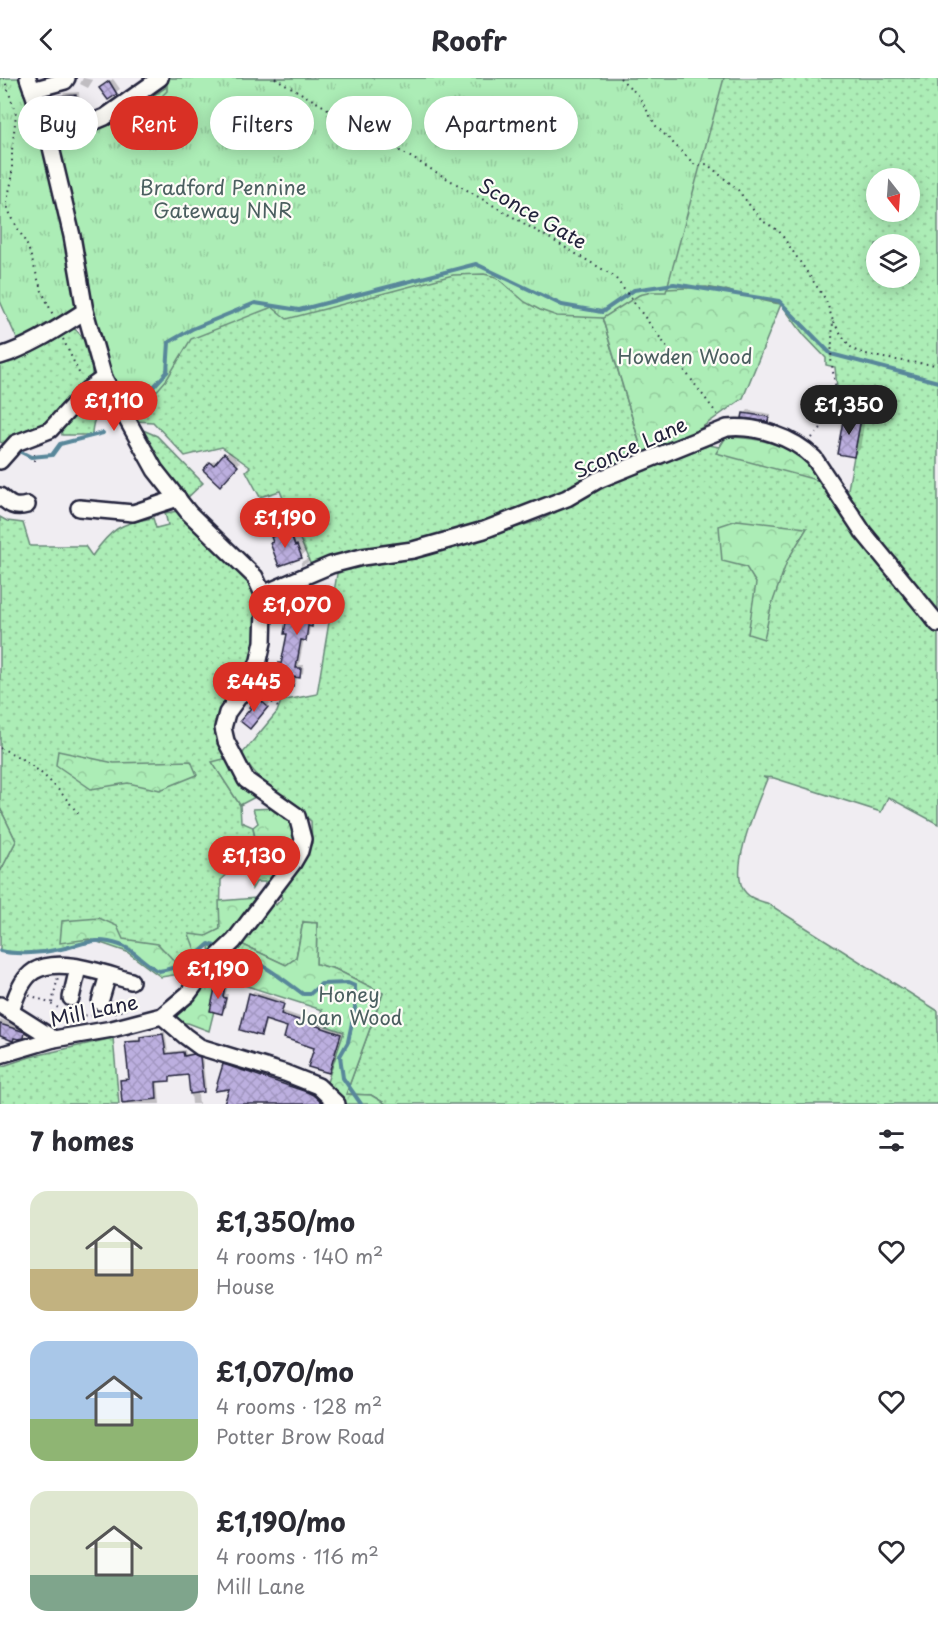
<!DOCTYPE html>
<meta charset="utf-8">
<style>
body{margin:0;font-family:"Playpen Sans",sans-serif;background:#f2f2f3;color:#2b2b33;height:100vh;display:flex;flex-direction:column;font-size:22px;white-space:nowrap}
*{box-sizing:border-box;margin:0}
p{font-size:20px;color:#7c7c81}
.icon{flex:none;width:33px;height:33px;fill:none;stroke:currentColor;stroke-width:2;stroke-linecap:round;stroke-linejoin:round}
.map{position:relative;height:1026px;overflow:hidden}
.drawer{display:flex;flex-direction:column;background:#fff;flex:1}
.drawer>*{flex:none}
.hud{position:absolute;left:18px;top:18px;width:600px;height:54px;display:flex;gap:12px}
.needle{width:39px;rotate:163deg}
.buttons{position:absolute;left:866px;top:90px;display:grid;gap:12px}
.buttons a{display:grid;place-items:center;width:54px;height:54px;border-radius:50%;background:#fff;box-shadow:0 3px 15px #0003;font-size:30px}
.price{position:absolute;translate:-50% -51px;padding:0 14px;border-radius:21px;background:#d93025;color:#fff;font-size:20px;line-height:39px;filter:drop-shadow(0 2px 3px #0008)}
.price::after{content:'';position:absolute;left:50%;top:36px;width:18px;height:14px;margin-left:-9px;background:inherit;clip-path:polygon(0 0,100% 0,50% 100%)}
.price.selected{background:#222;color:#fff}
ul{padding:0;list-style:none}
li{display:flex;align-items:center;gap:18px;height:150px;padding:0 30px}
li span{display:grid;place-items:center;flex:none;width:168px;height:120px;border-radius:18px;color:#555}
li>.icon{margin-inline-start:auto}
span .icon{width:72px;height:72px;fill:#fffc;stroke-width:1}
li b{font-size:26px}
h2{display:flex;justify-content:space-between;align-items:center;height:72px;padding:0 30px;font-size:26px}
.tag{padding:0 21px;border-radius:27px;background:#fff;box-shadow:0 3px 15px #0003;font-size:21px;line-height:54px}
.tag.selected{background:#d93025;color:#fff}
header{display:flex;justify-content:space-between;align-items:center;height:78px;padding:0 30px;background:#fff;font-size:27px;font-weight:700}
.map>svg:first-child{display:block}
</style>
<header><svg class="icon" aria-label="back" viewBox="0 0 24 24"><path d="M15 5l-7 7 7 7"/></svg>Roofr<svg class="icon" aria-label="search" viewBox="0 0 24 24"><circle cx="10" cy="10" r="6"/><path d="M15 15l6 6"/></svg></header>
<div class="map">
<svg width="938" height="1026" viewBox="0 0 938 1026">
<defs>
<pattern id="grass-dots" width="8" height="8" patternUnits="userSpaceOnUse" patternTransform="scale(1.5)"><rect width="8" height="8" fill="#acedb6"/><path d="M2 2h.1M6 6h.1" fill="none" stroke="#94cb9d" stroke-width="1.8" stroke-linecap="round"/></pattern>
<pattern id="forest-crowns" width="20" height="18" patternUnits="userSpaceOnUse" patternTransform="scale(1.5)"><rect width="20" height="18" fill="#acedb6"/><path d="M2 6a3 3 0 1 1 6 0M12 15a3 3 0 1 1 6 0" fill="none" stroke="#94cb9d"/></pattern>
<pattern id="park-tufts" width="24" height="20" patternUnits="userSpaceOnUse" patternTransform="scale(1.5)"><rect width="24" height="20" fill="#acedb6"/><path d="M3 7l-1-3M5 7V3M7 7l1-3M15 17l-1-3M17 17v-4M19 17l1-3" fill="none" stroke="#94cb9d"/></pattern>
<pattern id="building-cross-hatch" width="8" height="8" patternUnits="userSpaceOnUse" patternTransform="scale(1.5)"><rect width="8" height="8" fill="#bcafdf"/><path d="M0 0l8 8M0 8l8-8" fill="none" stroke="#a196c0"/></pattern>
</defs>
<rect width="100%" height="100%" fill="#f0edf2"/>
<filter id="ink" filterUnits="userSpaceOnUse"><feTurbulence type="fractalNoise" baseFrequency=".0167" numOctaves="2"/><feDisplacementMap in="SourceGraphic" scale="12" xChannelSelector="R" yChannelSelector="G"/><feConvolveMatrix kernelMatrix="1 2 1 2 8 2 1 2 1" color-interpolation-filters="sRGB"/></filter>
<g filter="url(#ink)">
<g fill="url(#grass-dots)" stroke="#678878" stroke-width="1.5" fill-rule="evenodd">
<path d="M166 0H938V541L846 422 861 340V326L838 320 835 289 826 287V280L804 257 781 226 752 221 726 212 602 239 643 376 600 396 560 419 421 467 312 490 280 413 260 419 246 393 250 389 222 369 185 378 153 344 135 343C130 332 123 323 118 312L55 59 148 13 154 17 165 10ZM876 100H909V134H876ZM876 166H909V200H876Z"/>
<path d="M71 249C87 256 92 283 92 299L40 353 5 366 0 364V287L16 283Z"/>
<path d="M94 314C105 330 91 340 92 357H62L61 352 74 334Z"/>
<path d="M143 352 157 358 203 405 185 422 153 376 141 354Z"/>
<path d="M726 359H753L815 390 938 553V618L936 619 938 620V746L888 719 881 734 774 700 763 699 767 701C758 724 726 795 746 815 751 821 760 823 767 825L938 933V1026H386L371 1017 346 1016 383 915 335 891 316 886 317 845 303 844 296 880 286 887 237 864 272 822 276 827 282 820 279 814 295 792 312 765 311 743C286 723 258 705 242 676L277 634 281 623 317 616 338 490 350 492 353 485 477 461 541 442 639 389 709 367 719 369Z"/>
<path d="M178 433 254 508C262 538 260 574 245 601 236 615 224 629 215 643L231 679 213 685 240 727 241 744 253 749 258 776 248 779 249 787 230 794 221 802 220 851 197 877 178 888 138 878 101 863H87L60 872 21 875 0 873V794L16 763 0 730V439L7 443 23 445 30 468H85L92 478C111 451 120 445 153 440L156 450 168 447 165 435Z"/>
<path d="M113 960 119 1026H0V989L30 979Z"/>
</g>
<g fill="url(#forest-crowns)" stroke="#678878" stroke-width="1.5">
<path d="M706 209C732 213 756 222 781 226L743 320 691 357 643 376 602 239 636 216 666 211Z"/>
<path d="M726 359C767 360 800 368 824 404L716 375Z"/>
<path d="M737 442 807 450 787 483 771 529 764 561 748 556 756 505 746 489 722 483 719 448Z"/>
<path d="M58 673 114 685 191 683 197 697 160 712 128 705 91 711 56 687Z"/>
<path d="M231 679 259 717 240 727 212 684Z"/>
<path d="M0 730 16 763 0 794Z"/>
<path d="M277 730 291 742 295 765 292 776 282 792 267 804H256L252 811 248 779 258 776 253 749 258 745 253 731Z"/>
<path d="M255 820 229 864 210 881 209 867 197 877 189 856 206 858 220 851 219 823Z"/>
<path d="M99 840 117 848 123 861 158 866 186 895 161 899 127 874 89 861 60 865 62 843Z"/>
<path d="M303 844 317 845 316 886 335 891 383 915 346 1016 371 1017 386 1026H343L325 1010 344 954 318 945 322 932 222 900 209 953 188 945H164C192 922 218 896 237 864L286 887 296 880Z"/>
</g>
<g fill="url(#park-tufts)" stroke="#678878" stroke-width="1.5">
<path d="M0 0H22L55 99 77 224 74 235 21 270 0 223Z"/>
<path d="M167 0H724L666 214H652L639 217 603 240 557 238 540 232 525 224 496 199 484 196 453 197 287 241 272 229 191 261 167 301 155 315 127 332 109 295 96 249 68 106 54 58 148 14 151 18 161 19 167 13Z"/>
</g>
<g fill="#0003">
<path d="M83 0 93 2 88 10 80 6Z"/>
<path d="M113 1 120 11 108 20 105 6Z"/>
<path d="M79 14 80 34 76 38 61 18 64 15Z"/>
<path d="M748 332 771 336V339L767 343 745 336Z"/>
<path d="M851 332 866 334 860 371 854 377 845 337Z"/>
<path d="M229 373 240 384 220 406 205 391 214 382 218 385Z"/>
<path d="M292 449 294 456 298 455 301 463 303 462 307 473 301 478 271 466 274 463 273 459 278 454Z"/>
<path d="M309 480V484L301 488V484Z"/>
<path d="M298 514 325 518 322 536 319 540 316 539 315 544 310 547 309 557 304 561 299 587H304L303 595 300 598H297L296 604 293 608 280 586 283 583 289 555 287 545 291 542 295 517Z"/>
<path d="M261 618 270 626 249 649 253 630 251 629Z"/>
<path d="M221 903 228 905 226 916H228L225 931 221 935 218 907Z"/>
<path d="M254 913 285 923 283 933 343 954 331 991 328 994 316 969 289 947 267 941 263 953 261 956 251 916Z"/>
<path d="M0 941 28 951 27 955 23 958 0 957Z"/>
<path d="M165 954 168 974 185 972 186 976 197 975 202 977 206 1010 201 1013 203 1026 200 1007H197L199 1026H192L189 995 158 1003 160 1026H124L121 1003 130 1000 126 965 129 963 141 961 144 957Z"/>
<path d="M226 986 284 1003 314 1016 326 1026H226L231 1010 224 987Z"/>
</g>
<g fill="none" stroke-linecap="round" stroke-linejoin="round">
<g stroke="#58879a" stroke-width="4">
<path d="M129 326 147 316 167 294 169 264 192 251 255 225 299 232 476 186 562 227 602 234 634 212 674 206 779 223 831 276 938 304"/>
<path d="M17 372 31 379 52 377 60 366 103 355"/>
<path d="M0 873C18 877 43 875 61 871 85 866 94 858 120 867 135 872 145 887 159 893 179 891 195 879 209 866L220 870"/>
<path d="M230 873C258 881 280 899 303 916H310L321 906 348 905 355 908V930L348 964 340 978 343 1000 361 1026"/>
</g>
</g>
<g fill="url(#building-cross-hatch)" stroke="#22223b" stroke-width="1.5">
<path d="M109 3 117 16 108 22 99 10Z"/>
<path d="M76 17 77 39 66 41V38H60L59 18Z"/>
<path d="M743 335 769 339 768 344 742 340Z"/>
<path d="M844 337 861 340 854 379 837 376Z"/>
<path d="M224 375 238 388 220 408 203 392 210 384 214 387Z"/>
<path d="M286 454 288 461 292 459 295 468 297 467 302 480 279 488 270 465 273 464 271 459Z"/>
<path d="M294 516 323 521 319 541 313 540 312 549 308 548 306 563 301 562 296 590H301L300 600 294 599 293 609 276 608 279 585 281 586 287 556H284L286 544 289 545Z"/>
<path d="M258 620 268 629 250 651 240 643 251 630 249 629Z"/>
<path d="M216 906 225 908 223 919 226 920 222 936 210 933Z"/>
<path d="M249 915 284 926 281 936 341 956 329 995 308 989 314 970 284 960 287 949 265 942 261 958 240 952Z"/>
<path d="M0 946 25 954 24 960 18 961 14 960 13 963 0 958Z"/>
<path d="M163 956 166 976 183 974 184 978 194 976 200 979 204 1014 190 1016 188 997 170 999V1003L156 1004 157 1021 122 1025 120 1002 129 1001 125 964 140 963V959Z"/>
<path d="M223 986 307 1014 313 1017 323 1026H224L229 1011 215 1013Z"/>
</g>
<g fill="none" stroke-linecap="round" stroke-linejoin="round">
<g stroke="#22223b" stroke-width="20">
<g id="minor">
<path d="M32 12 65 3 67 0"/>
<path d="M48 55 86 47 105 39 160 0"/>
<path d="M0 278C30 269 58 250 85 233"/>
<path d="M0 383 16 365 50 352 87 312 104 300"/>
<path d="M0 418C9 426 14 431 27 427"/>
<path d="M79 430 133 435 178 420"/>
<path d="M263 516 331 487 362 479 413 472 484 452 567 420 598 402 727 350C756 347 793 359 814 380L863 454 938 546"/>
<path d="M71 920 78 890"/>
<path d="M100 924 108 897"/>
<path d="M0 927 54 961"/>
<path d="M11 934C15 920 21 901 34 893 60 878 104 896 131 903"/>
<path d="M162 938 185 958 200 969 285 995 318 1008 337 1026"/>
<path d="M0 977 54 961 112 951 162 938 188 916 211 885 234 863 293 785 300 773 303 761 297 738 246 702 226 663 223 650 227 635 253 599 259 582 263 564 264 531 263 516 255 499 189 435 155 392 104 300 85 233 72 158 49 61 28 0"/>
</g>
</g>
<g stroke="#22223b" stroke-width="2" stroke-dasharray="1.5 4.5" stroke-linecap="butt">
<path d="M4 0 16 36 12 72V101L7 123 8 132 28 169 41 211 53 237"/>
<path d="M275 0 614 198 720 340"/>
<path d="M620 0 638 17 656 48 695 87 707 86 738 112 761 142 779 153 826 222 833 243 831 281 836 313 828 342 811 361"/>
<path d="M833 244C839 252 846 265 853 271 864 279 923 286 938 287"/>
<path d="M63 261 81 299"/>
<path d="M34 383V376"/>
<path d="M258 613 279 630"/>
<path d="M0 670C36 685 56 707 80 738"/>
<path d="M29 917C55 925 68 941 96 937"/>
<path d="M52 925 58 899"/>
<path d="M108 935 126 932"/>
</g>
<use href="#minor" stroke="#fdfcf7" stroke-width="15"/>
</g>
</g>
<g text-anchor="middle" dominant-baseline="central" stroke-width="4.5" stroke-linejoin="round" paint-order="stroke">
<g font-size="20" fill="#4b5f60" stroke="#fdfcf7">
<text x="223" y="109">Bradford Pennine<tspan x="223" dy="23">Gateway NNR</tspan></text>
<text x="685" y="278">Howden Wood</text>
<text x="349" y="916">Honey<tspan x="349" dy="23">Joan Wood</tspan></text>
</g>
<g font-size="20" fill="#22223b" stroke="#fdfcf7">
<text transform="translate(533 135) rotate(30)">Sconce Gate</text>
<text transform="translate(630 369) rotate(-24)">Sconce Lane</text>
<text transform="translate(94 932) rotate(-12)">Mill Lane</text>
</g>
</g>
</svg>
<div class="buttons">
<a><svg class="needle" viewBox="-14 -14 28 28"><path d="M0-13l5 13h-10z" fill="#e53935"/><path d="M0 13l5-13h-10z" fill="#7c7c81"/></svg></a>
<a><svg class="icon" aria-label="layers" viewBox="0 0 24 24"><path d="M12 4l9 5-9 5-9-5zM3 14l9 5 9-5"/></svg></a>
</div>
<b class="price" style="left:114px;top:354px">£1,110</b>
<b class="price selected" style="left:849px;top:358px">£1,350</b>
<b class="price" style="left:285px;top:471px">£1,190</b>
<b class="price" style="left:297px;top:558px">£1,070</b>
<b class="price" style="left:254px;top:635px">£445</b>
<b class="price" style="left:254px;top:809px">£1,130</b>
<b class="price" style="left:218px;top:922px">£1,190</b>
<div class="hud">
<a class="tag">Buy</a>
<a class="tag selected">Rent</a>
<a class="tag">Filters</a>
<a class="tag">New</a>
<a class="tag">Apartment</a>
</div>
</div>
<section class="drawer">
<h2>7 homes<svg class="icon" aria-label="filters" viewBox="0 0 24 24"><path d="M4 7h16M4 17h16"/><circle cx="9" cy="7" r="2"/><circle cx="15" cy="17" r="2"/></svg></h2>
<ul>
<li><span style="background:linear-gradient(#dfe7d0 65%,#c2b280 0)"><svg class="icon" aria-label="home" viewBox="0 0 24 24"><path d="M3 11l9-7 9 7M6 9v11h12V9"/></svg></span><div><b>£1,350/mo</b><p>4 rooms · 140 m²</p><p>House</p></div><svg class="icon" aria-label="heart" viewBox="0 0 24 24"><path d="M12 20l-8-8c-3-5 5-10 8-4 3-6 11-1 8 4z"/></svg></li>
<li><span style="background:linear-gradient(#a9c7e8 65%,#8fb573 0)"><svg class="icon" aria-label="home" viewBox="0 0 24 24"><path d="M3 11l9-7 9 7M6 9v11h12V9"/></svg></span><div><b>£1,070/mo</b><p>4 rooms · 128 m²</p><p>Potter Brow Road</p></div><svg class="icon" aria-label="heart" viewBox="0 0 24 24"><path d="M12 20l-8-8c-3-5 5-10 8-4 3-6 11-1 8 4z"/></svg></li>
<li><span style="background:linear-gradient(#dfe7d0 70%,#7fa58c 0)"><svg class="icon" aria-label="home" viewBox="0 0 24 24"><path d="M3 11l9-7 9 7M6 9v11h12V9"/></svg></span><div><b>£1,190/mo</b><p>4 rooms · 116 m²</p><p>Mill Lane</p></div><svg class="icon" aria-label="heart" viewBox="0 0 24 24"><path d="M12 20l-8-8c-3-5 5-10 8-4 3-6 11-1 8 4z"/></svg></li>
</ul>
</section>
